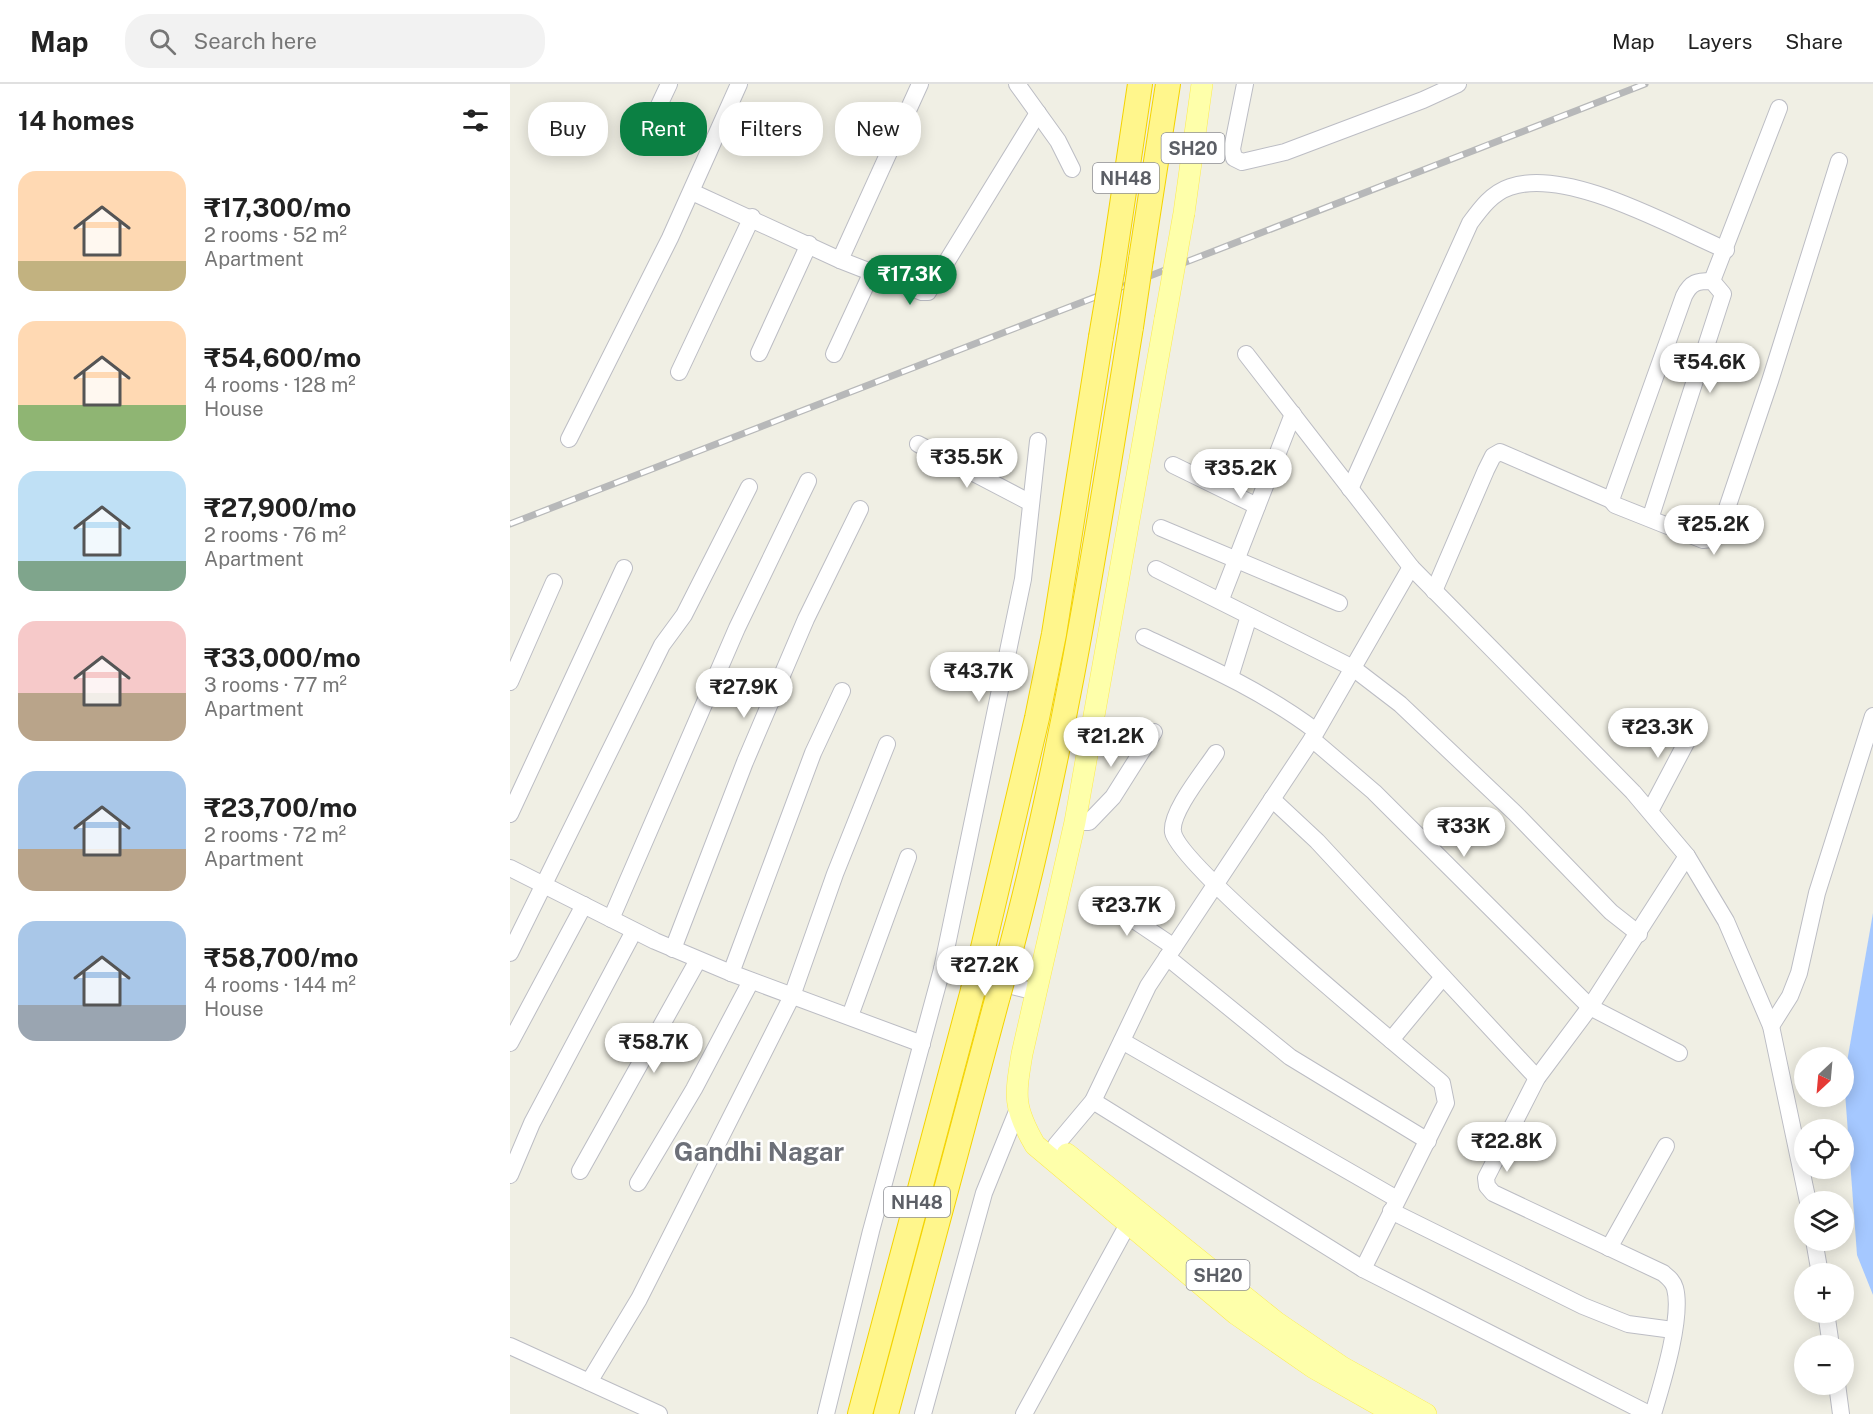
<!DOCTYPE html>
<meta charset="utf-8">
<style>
body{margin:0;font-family:"Public Sans",sans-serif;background:#f2f2f2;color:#222;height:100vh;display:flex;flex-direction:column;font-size:22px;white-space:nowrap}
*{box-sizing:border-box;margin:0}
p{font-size:20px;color:#767676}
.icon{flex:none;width:33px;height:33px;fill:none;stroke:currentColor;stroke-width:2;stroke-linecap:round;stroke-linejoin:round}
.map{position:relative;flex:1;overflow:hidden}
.details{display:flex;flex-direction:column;background:#fff;width:510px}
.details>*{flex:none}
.hud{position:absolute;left:18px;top:18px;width:570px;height:54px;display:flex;gap:12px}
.needle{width:39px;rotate:206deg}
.tools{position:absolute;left:1284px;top:963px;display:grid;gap:12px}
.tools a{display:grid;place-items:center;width:60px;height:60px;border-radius:50%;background:#fff;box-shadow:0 3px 15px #0003;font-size:30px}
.price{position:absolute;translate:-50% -51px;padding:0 14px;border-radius:21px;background:#fff;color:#222;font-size:20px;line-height:39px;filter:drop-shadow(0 2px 3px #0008)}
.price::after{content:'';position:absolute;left:50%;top:36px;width:18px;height:14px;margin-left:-9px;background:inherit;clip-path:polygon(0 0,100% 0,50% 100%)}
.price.on{background:#0b8043;color:#fff}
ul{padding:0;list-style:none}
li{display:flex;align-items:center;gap:18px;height:150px;padding:0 18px}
li span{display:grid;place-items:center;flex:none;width:168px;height:120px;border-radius:18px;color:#555}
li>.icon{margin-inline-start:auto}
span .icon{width:72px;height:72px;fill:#fffc;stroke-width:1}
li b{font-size:26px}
h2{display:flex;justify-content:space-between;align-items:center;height:72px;padding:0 18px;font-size:26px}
.tag{padding:0 21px;border-radius:24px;background:#fff;box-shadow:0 3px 15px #0003;font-size:21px;line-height:54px}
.tag.on{background:#0b8043;color:#fff}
header{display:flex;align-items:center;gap:36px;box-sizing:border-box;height:84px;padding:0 30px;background:#fff;border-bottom:2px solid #e0e0e0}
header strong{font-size:28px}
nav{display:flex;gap:33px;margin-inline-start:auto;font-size:21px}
.search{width:420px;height:54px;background:#f2f2f2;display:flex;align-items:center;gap:15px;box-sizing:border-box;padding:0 21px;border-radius:24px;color:#767676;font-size:22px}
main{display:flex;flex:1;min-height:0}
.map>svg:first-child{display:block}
</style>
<header>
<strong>Map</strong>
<div class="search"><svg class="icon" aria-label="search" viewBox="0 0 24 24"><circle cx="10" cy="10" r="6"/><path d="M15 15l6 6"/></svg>Search here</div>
<nav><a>Map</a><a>Layers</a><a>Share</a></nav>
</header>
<main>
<section class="details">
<h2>14 homes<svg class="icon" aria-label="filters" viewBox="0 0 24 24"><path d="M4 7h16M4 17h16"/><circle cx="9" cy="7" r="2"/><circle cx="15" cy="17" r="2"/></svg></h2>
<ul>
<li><span style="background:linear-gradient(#ffd9b3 75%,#c2b280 0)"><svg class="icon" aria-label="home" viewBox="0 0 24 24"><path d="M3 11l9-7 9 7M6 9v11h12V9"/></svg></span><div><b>₹17,300/mo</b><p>2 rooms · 52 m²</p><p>Apartment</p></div></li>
<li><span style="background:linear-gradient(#ffd9b3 70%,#8fb573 0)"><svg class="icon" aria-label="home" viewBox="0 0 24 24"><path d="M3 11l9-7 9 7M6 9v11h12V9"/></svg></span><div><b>₹54,600/mo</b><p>4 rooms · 128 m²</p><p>House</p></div></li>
<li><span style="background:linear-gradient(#bfe0f5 75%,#7fa58c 0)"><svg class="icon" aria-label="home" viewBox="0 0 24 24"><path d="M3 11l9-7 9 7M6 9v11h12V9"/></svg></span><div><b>₹27,900/mo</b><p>2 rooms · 76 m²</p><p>Apartment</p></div></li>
<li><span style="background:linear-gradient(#f6c9c9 60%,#b9a48a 0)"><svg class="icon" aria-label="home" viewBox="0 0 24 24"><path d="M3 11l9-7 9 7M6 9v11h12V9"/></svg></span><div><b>₹33,000/mo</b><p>3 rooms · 77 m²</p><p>Apartment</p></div></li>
<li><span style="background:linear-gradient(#a9c7e8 65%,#b9a48a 0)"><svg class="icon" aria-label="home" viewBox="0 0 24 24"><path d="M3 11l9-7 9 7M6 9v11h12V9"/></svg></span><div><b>₹23,700/mo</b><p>2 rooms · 72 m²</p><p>Apartment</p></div></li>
<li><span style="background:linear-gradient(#a9c7e8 70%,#9aa5b1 0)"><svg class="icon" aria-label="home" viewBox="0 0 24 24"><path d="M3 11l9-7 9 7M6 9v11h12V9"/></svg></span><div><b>₹58,700/mo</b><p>4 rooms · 144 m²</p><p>House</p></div></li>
</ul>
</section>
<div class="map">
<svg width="1363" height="1330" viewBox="0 0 1363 1330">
<rect width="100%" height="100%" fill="#f0efe4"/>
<path fill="#a5c8ff" d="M1363 829V1211L1347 1171 1334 995Z"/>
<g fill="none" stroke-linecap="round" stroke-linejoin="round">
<g stroke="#bcbdc4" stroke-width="18">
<g id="minor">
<path d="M507 0 548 57 562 85"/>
<path d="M735 0 722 65 724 74 732 78 775 68 913 16 948 0"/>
<path d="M144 32 159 0"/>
<path d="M182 108 330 176 412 208H418L528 29"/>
<path d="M330 176 410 0"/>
<path d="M1202 197 1269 24"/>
<path d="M249 269 299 160"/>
<path d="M324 270 362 188"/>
<path d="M736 270 901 483 1123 708 1177 772 1216 837 1261 942 1298 1118"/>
<path d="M169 288 242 133"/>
<path d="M59 355 160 154 229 0"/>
<path d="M408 360 521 419"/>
<path d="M663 381 747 422"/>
<path d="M840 405 960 139C971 124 982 109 1000 103 1058 83 1162 143 1216 166"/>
<path d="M1140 435 1213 210 1202 197C1187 197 1181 198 1174 212L1101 416 1105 421 1193 456 1201 455 1210 445 1260 297 1329 77"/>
<path d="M651 444 829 519"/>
<path d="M646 485 843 584 890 620 1005 729 1101 828 1129 850"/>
<path d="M924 507 976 386 983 372 990 368 1101 416"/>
<path d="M711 515 783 330"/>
<path d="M634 553C694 581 753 607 806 647"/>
<path d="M720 593 739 532"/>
<path d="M0 598 44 498"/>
<path d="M802 655 864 708 1080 923 1169 969"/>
<path d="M706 669C695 686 660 728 663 748 669 782 892 965 932 999L936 1019 853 1185"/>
<path d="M762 715 807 757 1027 994"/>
<path d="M1140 727 1187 638"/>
<path d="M0 730 114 484"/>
<path d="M565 738H579L603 713 644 648"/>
<path d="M0 784 145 857 221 889 412 960"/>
<path d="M590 813 664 863"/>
<path d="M101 835 227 544 298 397"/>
<path d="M163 865 235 678 296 535 350 425"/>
<path d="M0 869 152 561 174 531 239 403"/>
<path d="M657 873 780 973 918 1057"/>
<path d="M432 885 526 908"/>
<path d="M221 889 303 669 332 607"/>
<path d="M340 932 398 773"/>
<path d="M1261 942 1280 912 1289 889 1307 809 1363 632"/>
<path d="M881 956 933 893"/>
<path d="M612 957 887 1115"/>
<path d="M0 959 74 821"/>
<path d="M583 1017 853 1185 1139 1330"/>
<path d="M546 1061 583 1017 638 902 802 655 901 483"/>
<path d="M70 1087 188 876"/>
<path d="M0 1091 22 1039 124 847"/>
<path d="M128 1099 184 1005 241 897"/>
<path d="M881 1127 1073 1222 1118 1240 1163 1246"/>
<path d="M1304 1156 1310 1190"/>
<path d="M1099 1164 1156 1062"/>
<path d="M1316 1228 1321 1262"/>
<path d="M0 1262 149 1330"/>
<path d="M79 1298 129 1215 282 912 325 790 377 660"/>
<path d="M1327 1300 1331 1330"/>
<path d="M316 1330 361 1147 432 885 513 495 528 357"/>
<path d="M413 1330 474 1109 508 1025"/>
<path d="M514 1330 618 1140"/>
<path d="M1143 1330C1152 1300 1173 1233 1165 1204 1163 1197 1159 1194 1153 1189L983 1109 977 1102 976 1094 1027 994 1080 923 1177 772"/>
</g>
</g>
<g stroke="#fdeb50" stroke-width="22">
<g id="major">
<path d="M674 129 692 0"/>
<path d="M655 235 565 738 512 970C505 1012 503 1023 525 1061L726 1230 804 1284 885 1330"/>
<path d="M557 1070 766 1238 832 1283 916 1330"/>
</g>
</g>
<g stroke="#f4d300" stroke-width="26">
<g id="highway">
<path d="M631 175 658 0"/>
<path d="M602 188 630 0"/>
<path d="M469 881 527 634 544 550 591 253"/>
<path d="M495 887C553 675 586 459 621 243"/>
<path d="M350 1330 463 906"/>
<path d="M376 1330 488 912"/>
</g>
</g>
<use href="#minor" stroke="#fff" stroke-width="16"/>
<use href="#major" stroke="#feffaa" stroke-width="21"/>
<use href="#highway" stroke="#fff68c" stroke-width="24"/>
<g stroke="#b7b8b9" stroke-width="7">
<path id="rail" d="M0 440 1135 0"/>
</g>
<use href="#rail" stroke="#fff" stroke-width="4.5" stroke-dasharray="14" stroke-linecap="butt"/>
<g stroke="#fdeb50" stroke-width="22" stroke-linecap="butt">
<path id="major-bridge" d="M655 235 674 129"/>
</g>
<g stroke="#f4d300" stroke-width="26" stroke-linecap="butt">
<g id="highway-bridge">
<path d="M621 243 631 175"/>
<path d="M591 253 602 188"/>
<path d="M463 906 469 881"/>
<path d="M488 912 495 887"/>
</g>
</g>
<use href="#major-bridge" stroke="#feffaa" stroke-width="21"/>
<use href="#highway-bridge" stroke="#fff68c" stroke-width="24"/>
</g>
<g text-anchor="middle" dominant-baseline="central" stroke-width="5" stroke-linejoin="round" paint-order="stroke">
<g fill="#fff" stroke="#8d8f94" stroke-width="1.5">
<rect x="651.5" y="49" width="63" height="30" rx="4.5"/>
<rect x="583" y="79" width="66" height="30" rx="4.5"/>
<rect x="374" y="1103" width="66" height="30" rx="4.5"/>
<rect x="676.5" y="1176" width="63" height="30" rx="4.5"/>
</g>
<g font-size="18" font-weight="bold" fill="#5c5f66">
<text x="683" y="64">SH20</text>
<text x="616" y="94">NH48</text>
<text x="407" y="1118">NH48</text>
<text x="708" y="1191">SH20</text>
</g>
<g font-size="26" font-weight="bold" fill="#6d7078" stroke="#fff">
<text x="249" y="1067">Gandhi Nagar</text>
</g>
</g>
</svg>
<div class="tools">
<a><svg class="needle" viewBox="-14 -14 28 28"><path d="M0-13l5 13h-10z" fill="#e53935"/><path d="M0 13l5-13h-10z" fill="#767676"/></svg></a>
<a><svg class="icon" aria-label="locate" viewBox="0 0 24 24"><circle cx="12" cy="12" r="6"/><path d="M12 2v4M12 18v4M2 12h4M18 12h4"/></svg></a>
<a><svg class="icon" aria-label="layers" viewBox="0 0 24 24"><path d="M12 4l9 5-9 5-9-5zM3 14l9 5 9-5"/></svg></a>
<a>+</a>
<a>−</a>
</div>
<b class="price on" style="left:400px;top:222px">₹17.3K</b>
<b class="price" style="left:1200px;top:310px">₹54.6K</b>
<b class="price" style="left:457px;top:405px">₹35.5K</b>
<b class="price" style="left:731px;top:416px">₹35.2K</b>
<b class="price" style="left:1204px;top:472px">₹25.2K</b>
<b class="price" style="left:469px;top:619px">₹43.7K</b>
<b class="price" style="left:234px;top:635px">₹27.9K</b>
<b class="price" style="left:1148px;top:675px">₹23.3K</b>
<b class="price" style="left:601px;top:684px">₹21.2K</b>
<b class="price" style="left:954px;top:774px">₹33K</b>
<b class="price" style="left:617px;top:853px">₹23.7K</b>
<b class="price" style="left:475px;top:913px">₹27.2K</b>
<b class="price" style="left:144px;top:990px">₹58.7K</b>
<b class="price" style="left:997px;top:1089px">₹22.8K</b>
<div class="hud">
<a class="tag">Buy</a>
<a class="tag on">Rent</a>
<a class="tag">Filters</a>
<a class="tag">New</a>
</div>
</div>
</main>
